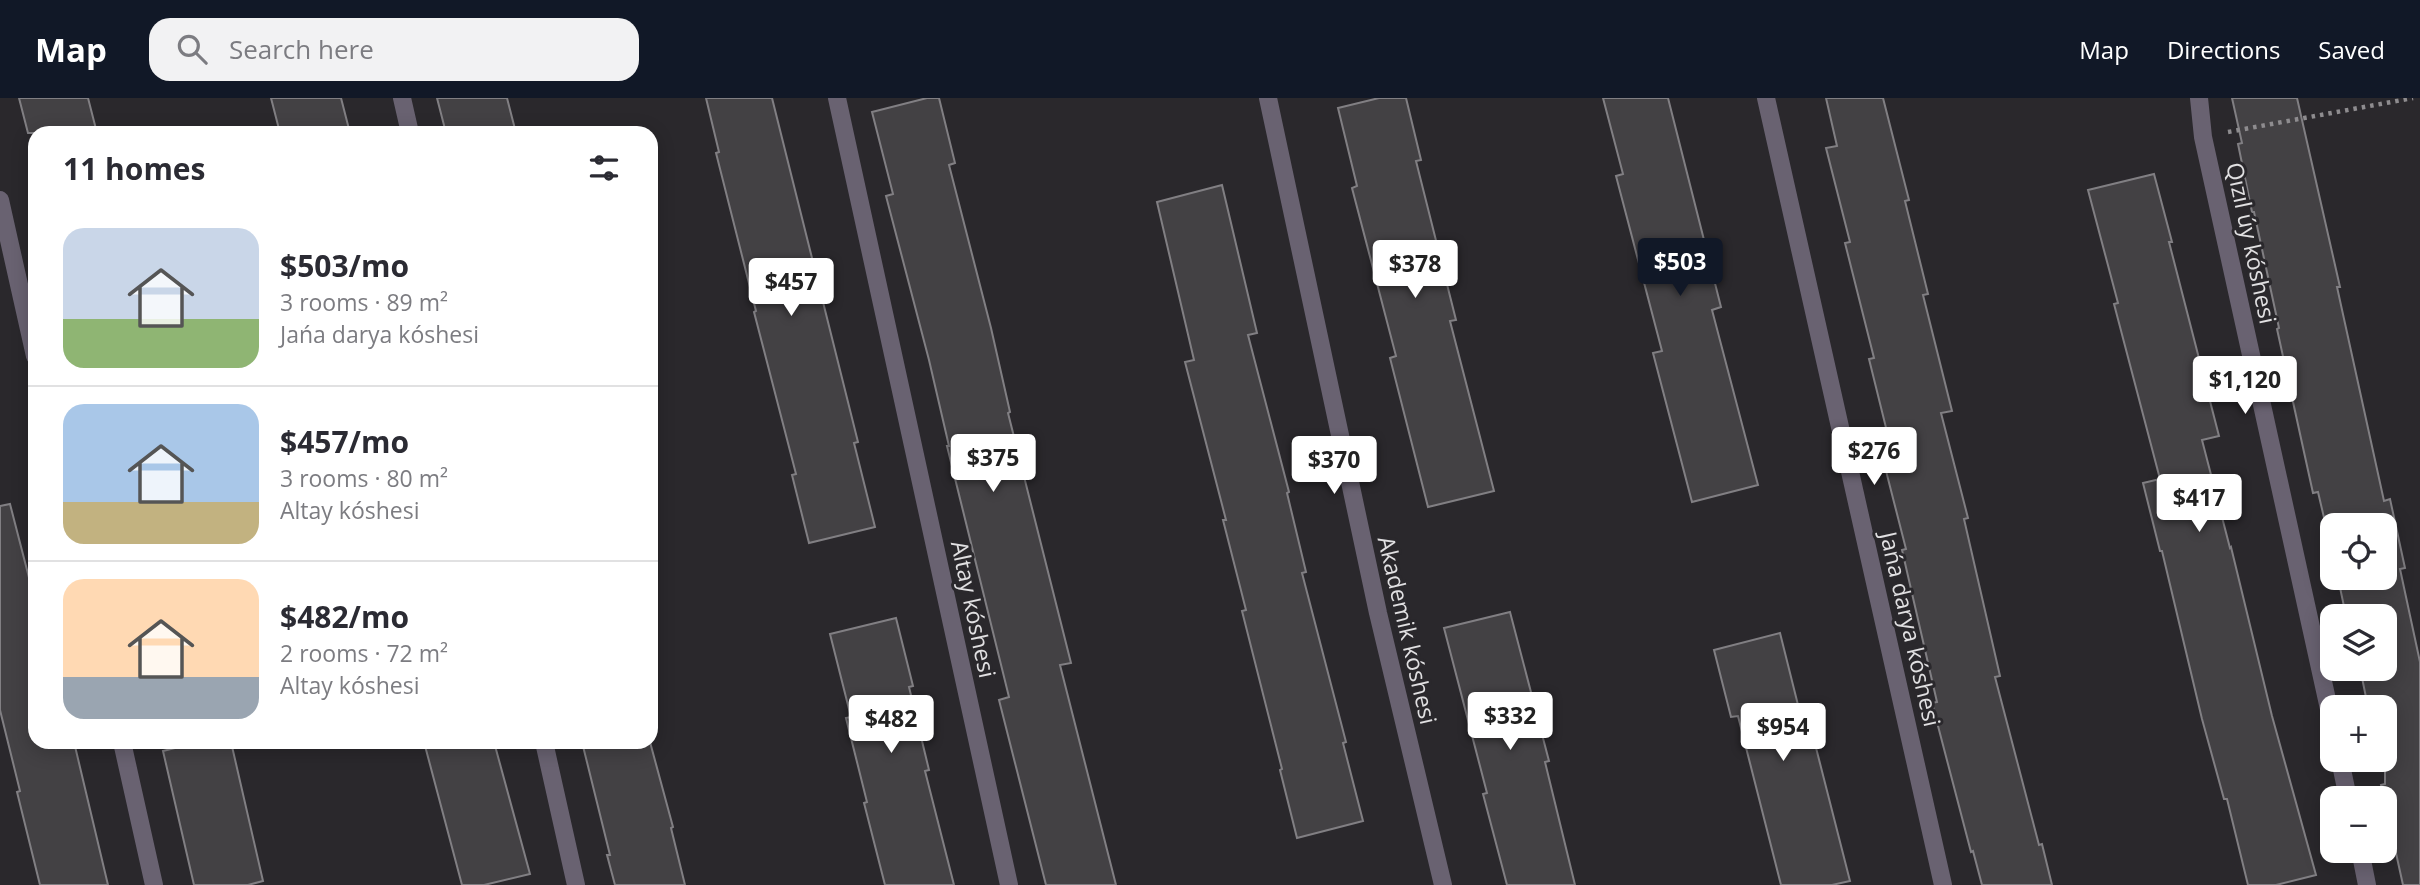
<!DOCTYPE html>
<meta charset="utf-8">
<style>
body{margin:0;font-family:"Open Sans",sans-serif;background:#f2f2f3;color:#2b2b33;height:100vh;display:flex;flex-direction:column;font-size:26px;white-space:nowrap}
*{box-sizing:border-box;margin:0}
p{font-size:23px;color:#7c7c81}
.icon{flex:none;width:38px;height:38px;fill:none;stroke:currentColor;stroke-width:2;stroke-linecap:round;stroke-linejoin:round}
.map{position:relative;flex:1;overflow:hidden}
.drawer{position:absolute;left:28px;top:28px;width:630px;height:623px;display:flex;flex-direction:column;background:#fff;border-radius:21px;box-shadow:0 4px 18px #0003}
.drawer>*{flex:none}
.controls{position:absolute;left:2320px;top:415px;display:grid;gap:14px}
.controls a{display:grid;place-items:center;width:77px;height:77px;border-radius:14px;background:#fff;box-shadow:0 4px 18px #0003;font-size:35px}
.price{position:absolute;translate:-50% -60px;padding:0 16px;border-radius:7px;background:#fff;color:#222;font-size:23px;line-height:46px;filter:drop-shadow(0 2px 4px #0008)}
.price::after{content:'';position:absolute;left:50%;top:42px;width:21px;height:16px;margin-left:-10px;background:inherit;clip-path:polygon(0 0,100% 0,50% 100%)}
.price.current{background:#111827;color:#fff}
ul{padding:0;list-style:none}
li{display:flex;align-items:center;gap:21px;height:175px;padding:0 35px}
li+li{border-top:2px solid #e1e1e2}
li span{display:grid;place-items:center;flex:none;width:196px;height:140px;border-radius:21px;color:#555}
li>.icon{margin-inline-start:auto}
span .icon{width:84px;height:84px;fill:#fffc;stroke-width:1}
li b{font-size:30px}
h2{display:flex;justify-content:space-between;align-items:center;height:84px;padding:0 35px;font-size:30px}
header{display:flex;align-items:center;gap:42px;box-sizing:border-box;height:98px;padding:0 35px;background:#111827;color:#fff}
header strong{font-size:33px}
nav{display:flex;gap:38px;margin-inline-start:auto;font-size:24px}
.search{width:490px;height:63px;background:#f2f2f3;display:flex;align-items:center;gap:18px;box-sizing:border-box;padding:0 24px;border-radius:21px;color:#7c7c81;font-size:26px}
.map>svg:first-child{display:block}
</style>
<header>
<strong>Map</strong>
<div class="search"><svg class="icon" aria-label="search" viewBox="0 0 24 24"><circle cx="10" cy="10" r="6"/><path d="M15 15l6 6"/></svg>Search here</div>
<nav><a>Map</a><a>Directions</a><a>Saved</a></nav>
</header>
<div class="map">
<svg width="2420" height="787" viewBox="0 0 2420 787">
<rect width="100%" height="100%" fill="#2a282c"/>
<g fill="#434144" stroke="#817f83" stroke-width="2">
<path d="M19 0H88L97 35H28Z"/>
<path d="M271 0H341L350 35H280Z"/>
<path d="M437 0H507L516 35H446Z"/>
<path d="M706 0H772L858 344 854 345 875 429 809 445 792 377 796 376 754 214 756 213 716 55 719 54Z"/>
<path d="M927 0H939L955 65 949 67 991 230 1010 314 1008 315 1071 565 1060 567 1116 787H1046L999 602 1009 599 947 348H949L929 262 886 98 893 96 872 14Z"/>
<path d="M1379 0H1406L1421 62 1416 63 1456 222 1450 223 1494 393 1428 409 1390 260 1396 258 1352 90 1357 88 1338 10Z"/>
<path d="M1603 0H1668L1721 209 1712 212 1758 387 1692 404 1653 255 1662 253 1616 78 1623 76Z"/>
<path d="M1826 0H1883L1909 102 1905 103 1928 196 1923 197 1952 313 1941 315 1968 420 1964 421 2000 578 1995 579 2039 747 2042 746 2052 787H1982L1973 753 1971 754 1932 605 1937 604 1902 452 1906 451 1885 369 1895 366 1869 261 1874 260 1845 145 1850 144 1826 50 1837 48Z"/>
<path d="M2232 0H2297L2340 189H2337L2384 403 2390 401 2405 470 2400 471 2420 564V787H2403L2381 687 2385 686V609H2368L2360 570H2385V518H2346L2338 480H2385V427H2333V458L2318 394 2313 395 2277 231 2279 230 2254 114H2252L2238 46 2242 45Z"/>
<path d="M2154 76 2172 144H2169L2219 338 2202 342 2230 450 2231 449 2272 618 2316 777 2276 787H2248L2227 701H2224L2202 621 2162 453H2160L2143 385 2160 381 2114 206 2118 205 2088 92Z"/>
<path d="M1222 87 1257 235 1248 237 1289 394 1287 395 1306 474 1302 475 1346 644 1343 645 1363 723 1297 740 1280 672 1282 671 1242 513 1246 512 1223 422H1226L1185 264 1194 262 1157 104Z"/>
<path d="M10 406 35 503V644H74L108 787H40L17 694 20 693 0 612V408Z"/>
<path d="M1510 514 1549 663 1545 664 1575 787H1507L1483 696 1487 695 1444 530Z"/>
<path d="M896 520 913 588 909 589 929 672 925 673 954 787H885L864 705 867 704 846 620 851 619 830 536Z"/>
<path d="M1780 535 1805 635 1812 634 1850 783 1832 787H1781L1738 618 1731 619 1714 552Z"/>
<path d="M199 644H231L263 783 248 787H194L163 653Z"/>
<path d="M424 644H494L530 776 484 787H462Z"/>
<path d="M582 644H650L673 729 671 730 685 787H615L607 757H610Z"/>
</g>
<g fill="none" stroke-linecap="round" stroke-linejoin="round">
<path stroke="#8e8c8f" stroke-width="4.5" stroke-dasharray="3.5 5" stroke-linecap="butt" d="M2228 34 2413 0"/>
<g stroke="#696271" stroke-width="18">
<path d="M402 0 410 35"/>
<path d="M837 0 1009 787"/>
<path d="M1268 0 1378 515 1443 787"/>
<path d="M1766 0 1943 787"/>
<path d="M2199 0 2203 39 2333 629"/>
<path d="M0 102 35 258"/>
<path d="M122 644 154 787"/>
<path d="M544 644 576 787"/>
<path d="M2340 662 2348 700"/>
<path d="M2360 752 2367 787"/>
</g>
</g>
<g text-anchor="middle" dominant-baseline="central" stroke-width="6" stroke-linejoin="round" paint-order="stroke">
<g font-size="23" fill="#e1e0e2" stroke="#2a282c">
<text transform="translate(2252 145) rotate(78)">Qızıl úy kóshesi</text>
<text transform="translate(974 511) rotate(78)">Altay kóshesi</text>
<text transform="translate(1911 531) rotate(77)">Jańa darya kóshesi</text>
<text transform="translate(1408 532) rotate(77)">Akademik kóshesi</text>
</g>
</g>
</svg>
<div class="controls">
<a><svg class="icon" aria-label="locate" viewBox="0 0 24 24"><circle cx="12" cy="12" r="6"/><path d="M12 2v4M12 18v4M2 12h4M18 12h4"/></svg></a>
<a><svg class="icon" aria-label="layers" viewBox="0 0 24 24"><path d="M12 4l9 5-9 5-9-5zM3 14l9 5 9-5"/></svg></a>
<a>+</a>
<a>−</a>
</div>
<b class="price current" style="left:1680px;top:200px">$503</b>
<b class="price" style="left:1415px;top:202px">$378</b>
<b class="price" style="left:791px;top:220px">$457</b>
<b class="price" style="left:2245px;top:318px">$1,120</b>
<b class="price" style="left:1874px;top:389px">$276</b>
<b class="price" style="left:993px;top:396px">$375</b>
<b class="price" style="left:1334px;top:398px">$370</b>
<b class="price" style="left:2199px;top:436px">$417</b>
<b class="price" style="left:1510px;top:654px">$332</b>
<b class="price" style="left:891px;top:657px">$482</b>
<b class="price" style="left:1783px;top:665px">$954</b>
<section class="drawer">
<h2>11 homes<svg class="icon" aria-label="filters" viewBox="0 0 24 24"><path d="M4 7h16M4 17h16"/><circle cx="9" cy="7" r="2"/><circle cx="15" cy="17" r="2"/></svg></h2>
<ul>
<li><span style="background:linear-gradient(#c9d6e8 65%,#8fb573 0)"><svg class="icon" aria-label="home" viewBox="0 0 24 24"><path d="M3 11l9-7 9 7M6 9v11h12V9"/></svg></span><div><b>$503/mo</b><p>3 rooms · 89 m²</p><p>Jańa darya kóshesi</p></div></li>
<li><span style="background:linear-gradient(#a9c7e8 70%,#c2b280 0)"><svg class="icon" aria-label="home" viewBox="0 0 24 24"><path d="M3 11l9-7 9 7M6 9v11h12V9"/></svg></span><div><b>$457/mo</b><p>3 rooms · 80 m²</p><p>Altay kóshesi</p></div></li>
<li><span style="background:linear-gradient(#ffd9b3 70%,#9aa5b1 0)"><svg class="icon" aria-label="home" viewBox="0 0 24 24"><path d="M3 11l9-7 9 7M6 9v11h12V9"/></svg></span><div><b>$482/mo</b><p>2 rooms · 72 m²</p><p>Altay kóshesi</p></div></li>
</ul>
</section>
</div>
